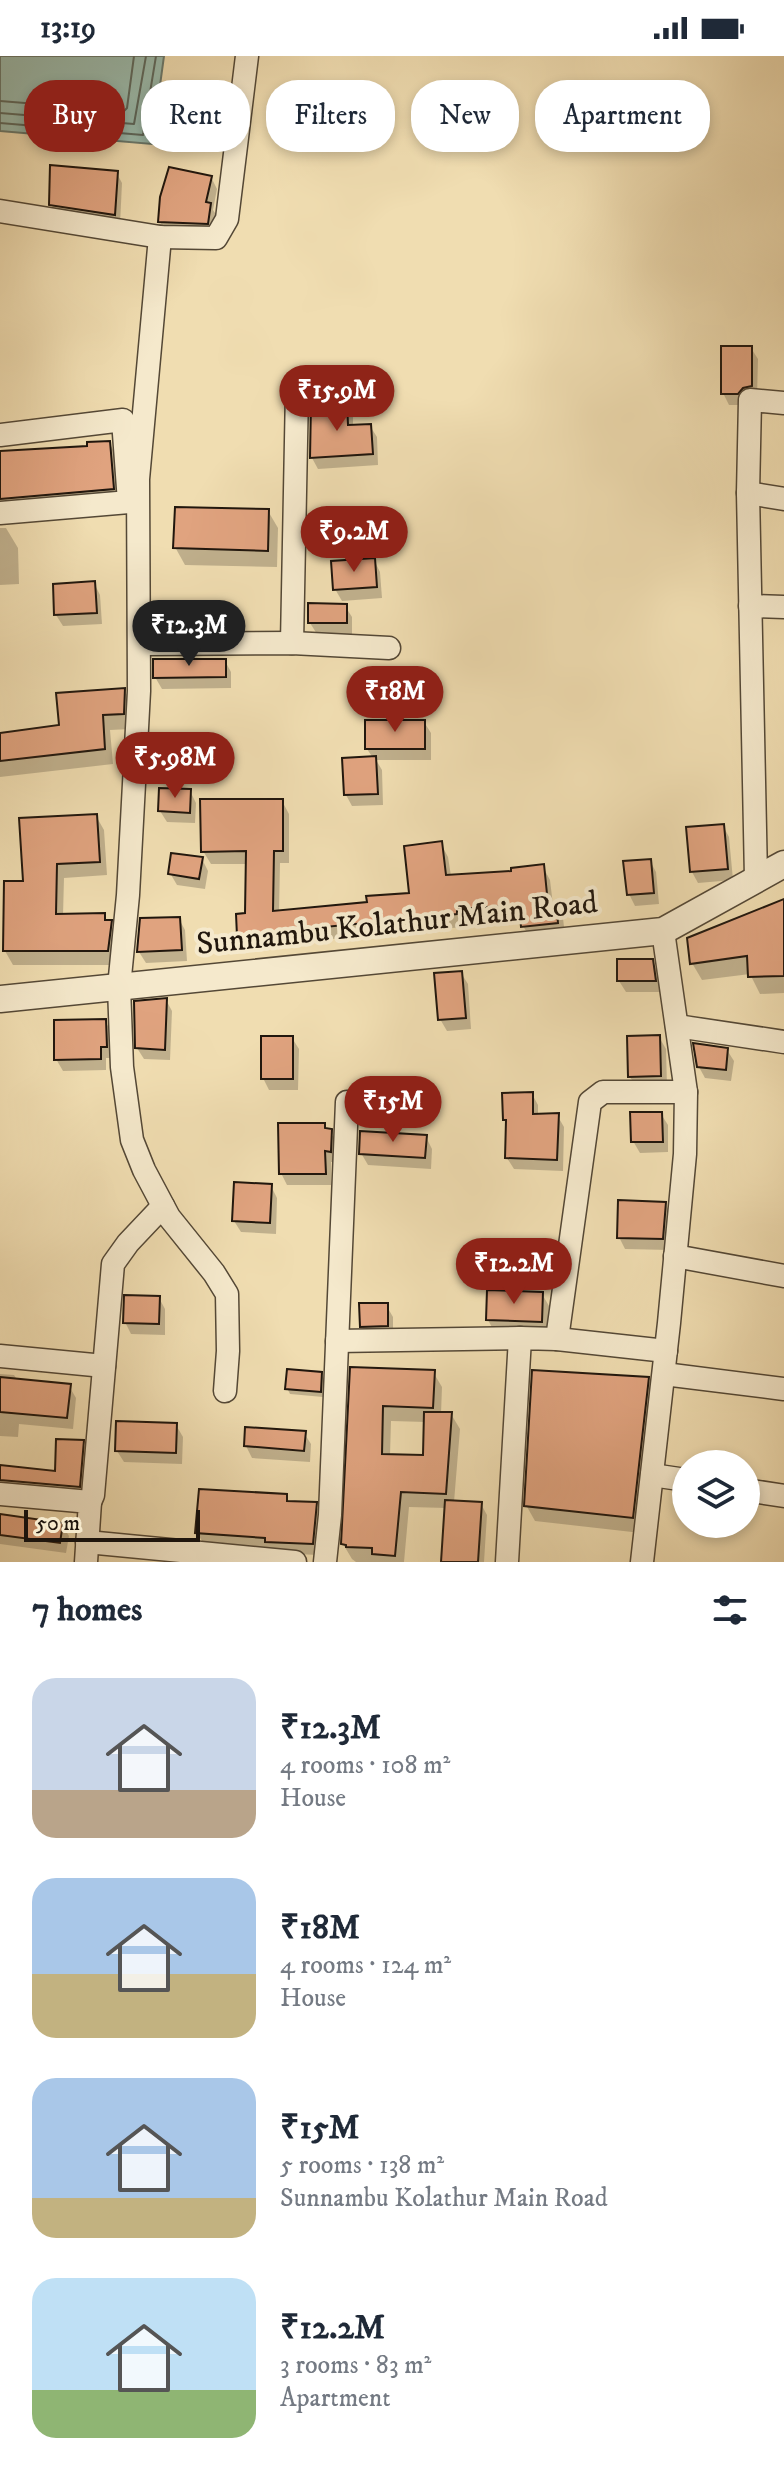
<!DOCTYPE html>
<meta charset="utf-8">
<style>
body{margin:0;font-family:"IM FELL DW Pica",serif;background:#f2f2f3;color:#1f2937;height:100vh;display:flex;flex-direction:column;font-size:30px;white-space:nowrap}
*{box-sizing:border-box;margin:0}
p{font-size:26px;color:#747a83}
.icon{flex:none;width:44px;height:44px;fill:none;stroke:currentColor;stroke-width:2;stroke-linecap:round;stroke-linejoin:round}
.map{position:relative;height:1506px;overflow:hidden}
.drawer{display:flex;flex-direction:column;background:#fff;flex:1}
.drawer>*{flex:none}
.top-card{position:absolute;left:24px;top:24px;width:736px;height:72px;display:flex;gap:16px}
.controls{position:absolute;left:672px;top:1394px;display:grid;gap:16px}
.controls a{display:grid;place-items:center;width:88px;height:88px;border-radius:50%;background:#fff;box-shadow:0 4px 12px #0003;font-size:40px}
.scale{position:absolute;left:24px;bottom:20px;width:176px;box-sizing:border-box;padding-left:8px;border:4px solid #20160d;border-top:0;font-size:22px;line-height:28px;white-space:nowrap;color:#20160d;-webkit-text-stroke:6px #f5e9cc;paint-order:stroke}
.price{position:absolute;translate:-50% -68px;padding:0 18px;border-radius:28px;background:#8f2418;color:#fff;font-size:26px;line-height:52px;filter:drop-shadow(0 2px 4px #0008)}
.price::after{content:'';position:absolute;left:50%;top:48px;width:24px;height:18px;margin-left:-12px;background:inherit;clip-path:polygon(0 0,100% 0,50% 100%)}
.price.on{background:#222;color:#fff}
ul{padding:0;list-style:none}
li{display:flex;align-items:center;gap:24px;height:200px;padding:0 32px}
li span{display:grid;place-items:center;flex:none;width:224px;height:160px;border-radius:24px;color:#555}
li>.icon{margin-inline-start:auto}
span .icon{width:96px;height:96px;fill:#fffc;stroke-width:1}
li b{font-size:34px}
h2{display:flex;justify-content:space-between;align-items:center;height:96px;padding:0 32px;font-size:34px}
.chip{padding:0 28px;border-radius:32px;background:#fff;box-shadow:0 4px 12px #0003;font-size:28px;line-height:72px}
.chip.on{background:#8f2418;color:#fff}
.status{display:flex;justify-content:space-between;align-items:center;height:56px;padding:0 40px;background:#fff;direction:ltr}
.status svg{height:22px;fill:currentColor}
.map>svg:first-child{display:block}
</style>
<div class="status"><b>13:19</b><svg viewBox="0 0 49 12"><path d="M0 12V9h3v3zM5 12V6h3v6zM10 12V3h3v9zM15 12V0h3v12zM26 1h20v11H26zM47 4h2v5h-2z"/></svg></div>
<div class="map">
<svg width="784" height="1506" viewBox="0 0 784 1506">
<rect width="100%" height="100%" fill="#f0ddb1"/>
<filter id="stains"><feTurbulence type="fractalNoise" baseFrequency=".0025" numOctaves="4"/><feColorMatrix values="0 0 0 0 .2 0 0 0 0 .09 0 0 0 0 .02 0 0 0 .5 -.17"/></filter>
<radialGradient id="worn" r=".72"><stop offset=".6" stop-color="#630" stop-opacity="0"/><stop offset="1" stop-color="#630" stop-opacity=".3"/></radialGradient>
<path fill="#9abbad" stroke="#69796d" stroke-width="2" d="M0 0H164L152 88 0 75Z"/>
<g fill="#0003" fill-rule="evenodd">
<path d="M116 116 122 127 120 169 57 159 51 148Z"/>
<path d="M211 121 217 133 213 154 217 160 214 179 167 177 160 166Z"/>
<path d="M751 292 758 303 757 341 744 349H729L723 337Z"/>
<path d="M346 348 353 359V371L370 370 377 381 378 409 318 413 312 402Z"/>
<path d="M109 387 121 406 124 452 10 462 0 469V402Z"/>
<path d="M268 455 278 472 277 511 185 509 175 491Z"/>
<path d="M0 472H6L18 492 19 528 0 529Z"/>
<path d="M374 504 380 516 382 542 342 545 335 533Z"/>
<path d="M94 527 100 539 102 568 63 570 56 559Z"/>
<path d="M345 550 352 561V578H317L310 567Z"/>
<path d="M225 605 231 616V632L162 633 155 621Z"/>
<path d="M124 634 133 649 131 673 110 674 113 708 0 721V679L61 671Z"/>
<path d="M424 666 431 677V704H376L382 714 383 749 352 750 346 739 373 702 367 693Z"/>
<path d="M190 735 196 747 195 767 167 766 160 755Z"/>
<path d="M282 745 289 758V807H280L279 857 369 848 411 839 441 788 448 801 451 820 513 817 543 811 550 824 553 849H555L563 862 565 880 531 883 523 870 522 861 463 865V871L289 887 290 890 246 892 239 879 247 859 248 808H211L203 795Z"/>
<path d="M96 760 104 774 107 819 64 822 63 860 103 859 118 880 116 909H13L5 895 25 827Z"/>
<path d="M723 770 729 781 733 824 698 827 692 816Z"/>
<path d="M202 803 208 815 205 833 177 829 170 817Z"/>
<path d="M650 805 656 816 659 848 635 850 629 838Z"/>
<path d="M784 846V937L760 938 750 918 702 924 692 907Z"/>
<path d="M179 863 185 874 187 905 146 907 139 896Z"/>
<path d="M652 905 658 916 661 936H626L619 925Z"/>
<path d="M461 917 468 928 471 973 447 975 440 963Z"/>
<path d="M166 944 172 955 170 1004 144 1003 137 992Z"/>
<path d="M105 965 112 977 113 1002H106V1014L63 1015 56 1003Z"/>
<path d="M659 981 666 993 667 1031 637 1032 630 1021Z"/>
<path d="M292 982 299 993 298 1034H269L263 1022Z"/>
<path d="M727 994 734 1005 731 1025 705 1022 699 1011Z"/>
<path d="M532 1038 538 1049V1060L557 1059 564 1071 563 1115 514 1113 507 1102 508 1070 505 1064Z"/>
<path d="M661 1058 668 1069V1096L640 1097 633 1085Z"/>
<path d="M324 1069 337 1086 336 1106H331V1129H287L281 1117Z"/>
<path d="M426 1081 432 1093 431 1113 368 1109 361 1097Z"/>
<path d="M271 1130 277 1142 276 1178 241 1176 234 1165Z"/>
<path d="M665 1148 672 1159 669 1194 625 1193 619 1181Z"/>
<path d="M542 1238 549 1250 548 1277 494 1275 488 1264Z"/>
<path d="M159 1242 165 1253V1279L131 1278 125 1266Z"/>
<path d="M386 1249 393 1261V1281L368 1282 362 1270Z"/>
<path d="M352 1313 433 1316 442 1331 441 1358H451L460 1373 454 1446 481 1448 487 1459 484 1506H444L446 1452 409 1451 404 1506H356L352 1503 343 1488ZM391 1365 426 1366 425 1401 390 1400Z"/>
<path d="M0 1318 14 1319 18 1325 69 1330 76 1342 73 1373 19 1368 18 1381 0 1380Z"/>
<path d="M321 1318 324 1323 323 1341 290 1338 287 1332Z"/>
<path d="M648 1323 657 1339 641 1477 535 1465 526 1449Z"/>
<path d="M176 1369 183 1381 182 1408 124 1406 117 1395Z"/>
<path d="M304 1377 311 1388 310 1406 252 1402 246 1390Z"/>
<path d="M82 1386 89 1398 85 1442 0 1438V1411L56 1418Z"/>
<path d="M286 1440 290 1447 315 1448 322 1460 318 1499 274 1497 204 1488 197 1477Z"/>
<path d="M0 1460 62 1469 69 1480 66 1497 0 1488Z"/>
</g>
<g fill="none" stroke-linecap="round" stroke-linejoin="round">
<g stroke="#5d685d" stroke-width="2">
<path d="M0 45 124 55 127 52 134 0"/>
<path d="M0 57 134 68 146 0"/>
<path d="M0 67 143 79 156 0"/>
</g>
</g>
<g fill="#e0a37f" stroke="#20160d" stroke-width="2">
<path d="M50 109 118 115 115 159 49 149Z"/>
<path d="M169 111 212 120 206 146 211 147 208 168 158 166 160 141Z"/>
<path d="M721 290H752V330L743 332 738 338H721Z"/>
<path d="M347 346 348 369 371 368 373 398 310 402 311 347Z"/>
<path d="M110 385 114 433 0 443V395L87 390V386Z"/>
<path d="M175 451 269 453 268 495 173 492Z"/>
<path d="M375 502 377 531 333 534 331 505Z"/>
<path d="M95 525 97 557 54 559 53 528Z"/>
<path d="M308 547 347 548V567H308Z"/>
<path d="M153 603H226V621L153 622Z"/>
<path d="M125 632 124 658 103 659 105 693 0 705V677L59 669 56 637Z"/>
<rect x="365" y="664" width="60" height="29"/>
<path d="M376 700 378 738 344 739 342 702Z"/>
<path d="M159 732 191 733 190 757 158 755Z"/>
<path d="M200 743H283V795H274L273 855 367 846 366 840 409 837 404 790 442 785 446 819 511 815V812L544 808 548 848 556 847 558 867 521 871 519 849 457 853V858L283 875 284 877 237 880 236 858 245 857 246 795 201 796Z"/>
<path d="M97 758 100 806 57 808 56 858 105 857V864H112L108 895H3L4 825H23L19 762Z"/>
<path d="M724 768 728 813 690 816 686 771Z"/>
<path d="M171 797 203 801 199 823 168 818Z"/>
<path d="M651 803 654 837 627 839 623 805Z"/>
<path d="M784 843V920L748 921 747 900 690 908 687 882Z"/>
<path d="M180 861 182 894 137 896 140 862Z"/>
<path d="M617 903H653L656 925H617Z"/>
<path d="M462 915 466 962 438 964 434 917Z"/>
<path d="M167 942 165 994 135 992 134 945Z"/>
<path d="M106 963 107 991H101V1003L54 1004V964Z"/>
<path d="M660 979 661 1020 628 1021 627 980Z"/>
<rect x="261" y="980" width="32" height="43"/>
<path d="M693 987 728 992 726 1014 697 1011Z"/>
<path d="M533 1036V1058L559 1057 557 1104 505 1102 506 1064H503L502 1037Z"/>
<path d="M630 1056H662L663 1086H631Z"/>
<path d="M278 1067H325V1072L332 1073 331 1096 325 1095 326 1118H279Z"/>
<path d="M360 1075 427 1079 425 1102 359 1098Z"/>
<path d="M234 1126 272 1128 270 1167 232 1165Z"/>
<path d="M618 1144 666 1146 663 1183 617 1182Z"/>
<path d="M487 1234 543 1236 542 1266 486 1264Z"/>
<path d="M124 1239 160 1240 159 1268 123 1267Z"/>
<path d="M359 1247H388V1270L360 1271Z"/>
<path d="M350 1311 435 1314 433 1352 383 1350 382 1398 423 1399 424 1356H452L446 1438 401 1436 395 1500 372 1498V1492L346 1491V1489L341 1488Z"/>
<path d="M287 1313 322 1316 321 1336 285 1333Z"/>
<path d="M532 1314 649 1321 633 1462 524 1450Z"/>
<path d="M0 1321 71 1328 67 1362 0 1356Z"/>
<path d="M116 1365 177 1367 176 1397 115 1395Z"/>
<path d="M245 1371 306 1375 304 1395 244 1390Z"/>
<path d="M56 1383 84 1384 80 1431 0 1424V1409L55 1415Z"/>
<path d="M199 1433 287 1438V1445L317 1446 313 1488 265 1486V1482L195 1477Z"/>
<path d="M445 1444 482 1446 478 1506H441Z"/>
<path d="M0 1458 63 1467 60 1487 0 1479Z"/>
</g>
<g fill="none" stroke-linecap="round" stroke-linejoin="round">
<g stroke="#544836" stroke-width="25">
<g id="minor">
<path d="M0 155 160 181 216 182 227 163 247 0"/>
<path d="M160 181 138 423 139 635 128 839 119 931 122 1011 132 1084 144 1114 169 1161 214 1217 227 1238 228 1295 225 1335"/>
<path d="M0 379 123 364 129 446 0 457"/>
<path d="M748 437 784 443"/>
<path d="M750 550 784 551"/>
<path d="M292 587 297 335"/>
<path d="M140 588 292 587 389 592"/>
<path d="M756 822 748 437 750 344 784 347"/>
<path d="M677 970 784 986"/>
<path d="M675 1200 784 1220"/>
<path d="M557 1283 590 1046 603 1036H686"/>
<path d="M337 1285 520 1282"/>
<path d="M0 1300 104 1310"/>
<path d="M664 1318 784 1333"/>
<path d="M652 1419 686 1424"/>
<path d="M746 1434 784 1440"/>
<path d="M0 1438 90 1446 86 1506"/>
<path d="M90 1446 93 1439 113 1208 128 1187 163 1150"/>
<path d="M87 1486 295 1506"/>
<path d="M325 1506 330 1459 347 1046"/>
<path d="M507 1506 520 1282 557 1283 666 1295"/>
<path d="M642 1506 669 1267 685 1098 686 1036 663 875"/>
</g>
</g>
<g stroke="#544836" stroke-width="29">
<path id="tertiary" d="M0 943 663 875 784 808"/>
</g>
<use href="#minor" stroke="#f5e9cc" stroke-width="22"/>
<use href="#tertiary" stroke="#f5e9cc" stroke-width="26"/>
</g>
<g text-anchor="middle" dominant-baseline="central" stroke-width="8" stroke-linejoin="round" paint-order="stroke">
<g font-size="32" fill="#20160d" stroke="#f5e9cc">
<text transform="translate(397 868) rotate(-6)">Sunnambu Kolathur Main Road</text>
</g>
</g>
<rect width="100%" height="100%" filter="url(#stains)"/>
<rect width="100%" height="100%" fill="url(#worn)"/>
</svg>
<div class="controls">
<a><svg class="icon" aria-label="layers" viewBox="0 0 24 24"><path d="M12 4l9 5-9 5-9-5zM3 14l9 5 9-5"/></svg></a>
</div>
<div class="scale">50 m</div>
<b class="price" style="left:337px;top:377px">₹15.9M</b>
<b class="price" style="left:354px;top:518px">₹9.2M</b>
<b class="price on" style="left:189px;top:612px">₹12.3M</b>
<b class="price" style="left:395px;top:678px">₹18M</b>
<b class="price" style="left:175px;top:744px">₹5.98M</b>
<b class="price" style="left:393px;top:1088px">₹15M</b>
<b class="price" style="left:514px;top:1250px">₹12.2M</b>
<div class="top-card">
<a class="chip on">Buy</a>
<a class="chip">Rent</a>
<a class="chip">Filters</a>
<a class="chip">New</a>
<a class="chip">Apartment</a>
</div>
</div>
<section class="drawer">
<h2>7 homes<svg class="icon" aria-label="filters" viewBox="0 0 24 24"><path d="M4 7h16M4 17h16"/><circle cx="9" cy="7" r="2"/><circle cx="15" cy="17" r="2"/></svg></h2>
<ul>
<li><span style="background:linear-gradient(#c9d6e8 70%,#b9a48a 0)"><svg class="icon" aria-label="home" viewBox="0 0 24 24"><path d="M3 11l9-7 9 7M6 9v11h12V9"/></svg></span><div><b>₹12.3M</b><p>4 rooms · 108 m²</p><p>House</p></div></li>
<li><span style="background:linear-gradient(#a9c7e8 60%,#c2b280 0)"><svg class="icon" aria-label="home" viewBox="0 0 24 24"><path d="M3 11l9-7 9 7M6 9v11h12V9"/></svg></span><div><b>₹18M</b><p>4 rooms · 124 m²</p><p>House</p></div></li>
<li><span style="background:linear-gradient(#a9c7e8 75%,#c2b280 0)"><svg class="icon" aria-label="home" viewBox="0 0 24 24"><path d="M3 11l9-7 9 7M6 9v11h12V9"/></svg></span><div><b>₹15M</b><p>5 rooms · 138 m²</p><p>Sunnambu Kolathur Main Road</p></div></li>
<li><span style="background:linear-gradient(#bfe0f5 70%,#8fb573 0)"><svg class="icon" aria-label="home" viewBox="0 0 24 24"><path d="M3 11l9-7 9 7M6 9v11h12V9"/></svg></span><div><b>₹12.2M</b><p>3 rooms · 83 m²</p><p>Apartment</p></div></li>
</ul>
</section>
